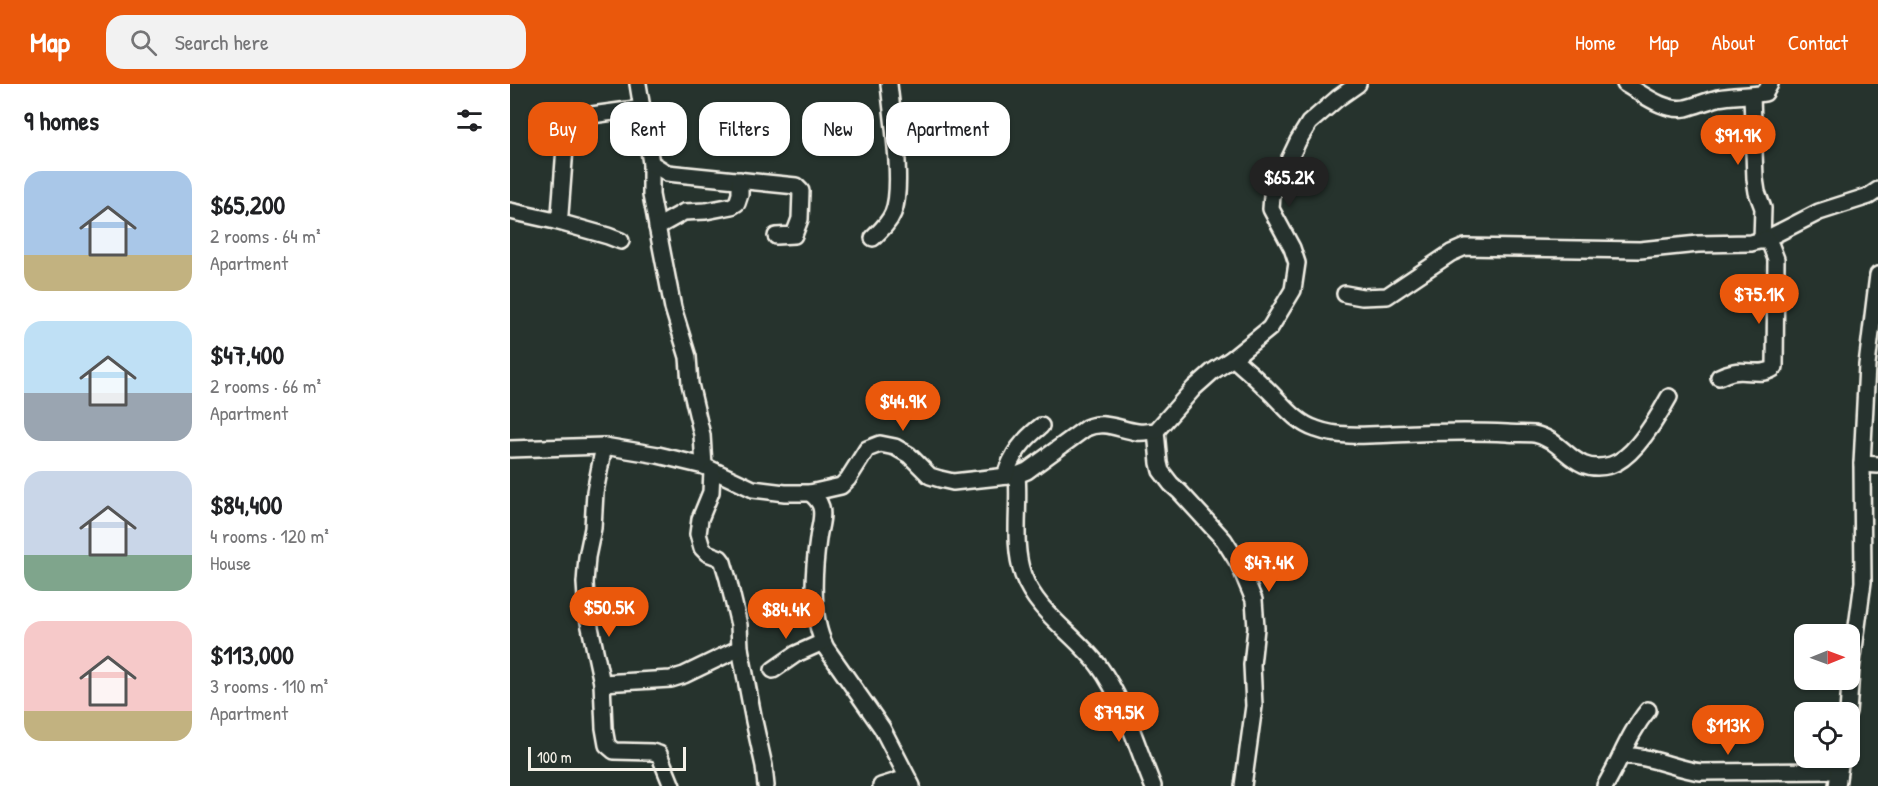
<!DOCTYPE html>
<meta charset="utf-8">
<style>
body{margin:0;font-family:"Patrick Hand",sans-serif;background:#f2f2f2;color:#202124;height:100vh;display:flex;flex-direction:column;font-size:22px;white-space:nowrap}
*{box-sizing:border-box;margin:0}
p{font-size:20px;color:#757577}
.icon{flex:none;width:33px;height:33px;fill:none;stroke:currentColor;stroke-width:2;stroke-linecap:round;stroke-linejoin:round}
.map{position:relative;flex:1;overflow:hidden}
.panel{display:flex;flex-direction:column;background:#fff;width:510px}
.panel>*{flex:none}
.top-card{position:absolute;left:18px;top:18px;width:570px;height:54px;display:flex;gap:12px}
.needle{width:39px;rotate:89deg}
.fabs{position:absolute;left:1284px;top:540px;display:grid;gap:12px}
.fabs a{display:grid;place-items:center;width:66px;height:66px;border-radius:12px;background:#fff;box-shadow:0 2px 4px #0004;font-size:30px}
.scale{position:absolute;left:18px;bottom:15px;width:158px;box-sizing:border-box;padding-left:6px;border:3px solid #f4f1e8;border-top:0;font-size:16px;line-height:21px;white-space:nowrap;color:#f4f1e8;-webkit-text-stroke:4px #26332d;paint-order:stroke}
.price{position:absolute;translate:-50% -51px;padding:0 14px;border-radius:21px;background:#ea580c;color:#fff;font-size:20px;line-height:39px;filter:drop-shadow(0 2px 3px #0008)}
.price::after{content:'';position:absolute;left:50%;top:36px;width:18px;height:14px;margin-left:-9px;background:inherit;clip-path:polygon(0 0,100% 0,50% 100%)}
.price.on{background:#222;color:#fff}
ul{padding:0;list-style:none}
li{display:flex;align-items:center;gap:18px;height:150px;padding:0 24px}
li span{display:grid;place-items:center;flex:none;width:168px;height:120px;border-radius:18px;color:#555}
li>.icon{margin-inline-start:auto}
span .icon{width:72px;height:72px;fill:#fffc;stroke-width:1}
li b{font-size:26px}
h2{display:flex;justify-content:space-between;align-items:center;height:72px;padding:0 24px;font-size:26px}
.chip{padding:0 21px;border-radius:18px;background:#fff;box-shadow:0 2px 4px #0004;font-size:21px;line-height:54px}
.chip.on{background:#ea580c;color:#fff}
header{display:flex;align-items:center;gap:36px;box-sizing:border-box;height:84px;padding:0 30px;background:#ea580c;color:#fff}
header strong{font-size:28px}
nav{display:flex;gap:33px;margin-inline-start:auto;font-size:21px}
.search{width:420px;height:54px;background:#f2f2f2;display:flex;align-items:center;gap:15px;box-sizing:border-box;padding:0 21px;border-radius:18px;color:#757577;font-size:22px}
main{display:flex;flex:1;min-height:0}
.map>svg:first-child{display:block}
</style>
<header>
<strong>Map</strong>
<div class="search"><svg class="icon" aria-label="search" viewBox="0 0 24 24"><circle cx="10" cy="10" r="6"/><path d="M15 15l6 6"/></svg>Search here</div>
<nav><a>Home</a><a>Map</a><a>About</a><a>Contact</a></nav>
</header>
<main>
<section class="panel">
<h2>9 homes<svg class="icon" aria-label="filters" viewBox="0 0 24 24"><path d="M4 7h16M4 17h16"/><circle cx="9" cy="7" r="2"/><circle cx="15" cy="17" r="2"/></svg></h2>
<ul>
<li><span style="background:linear-gradient(#a9c7e8 70%,#c2b280 0)"><svg class="icon" aria-label="home" viewBox="0 0 24 24"><path d="M3 11l9-7 9 7M6 9v11h12V9"/></svg></span><div><b>$65,200</b><p>2 rooms · 64 m²</p><p>Apartment</p></div></li>
<li><span style="background:linear-gradient(#bfe0f5 60%,#9aa5b1 0)"><svg class="icon" aria-label="home" viewBox="0 0 24 24"><path d="M3 11l9-7 9 7M6 9v11h12V9"/></svg></span><div><b>$47,400</b><p>2 rooms · 66 m²</p><p>Apartment</p></div></li>
<li><span style="background:linear-gradient(#c9d6e8 70%,#7fa58c 0)"><svg class="icon" aria-label="home" viewBox="0 0 24 24"><path d="M3 11l9-7 9 7M6 9v11h12V9"/></svg></span><div><b>$84,400</b><p>4 rooms · 120 m²</p><p>House</p></div></li>
<li><span style="background:linear-gradient(#f6c9c9 75%,#c2b280 0)"><svg class="icon" aria-label="home" viewBox="0 0 24 24"><path d="M3 11l9-7 9 7M6 9v11h12V9"/></svg></span><div><b>$113,000</b><p>3 rooms · 110 m²</p><p>Apartment</p></div></li>
</ul>
</section>
<div class="map">
<svg width="1368" height="702" viewBox="0 0 1368 702">
<rect width="100%" height="100%" fill="#26332d"/>
<filter id="ink" filterUnits="userSpaceOnUse"><feTurbulence type="fractalNoise" baseFrequency=".0167" numOctaves="2"/><feDisplacementMap in="SourceGraphic" scale="12" xChannelSelector="R" yChannelSelector="G"/><feConvolveMatrix kernelMatrix="1 2 1 2 8 2 1 2 1" color-interpolation-filters="sRGB"/></filter>
<g filter="url(#ink)">
<g fill="none" stroke-linecap="round" stroke-linejoin="round">
<g stroke="#f4f1e8" stroke-width="20">
<g id="minor">
<path d="M128 0 141 79V111L163 224 178 273 180 300 192 351 194 382"/>
<path d="M1115 0C1133 10 1154 28 1176 24 1187 21 1197 17 1208 14 1223 11 1239 12 1255 9L1260 0"/>
<path d="M1242 12 1245 95 1247 108 1253 124 1252 157"/>
<path d="M141 79 157 89 286 102 291 107 290 135 284 151 266 152"/>
<path d="M0 127 45 137 50 130 57 37 74 32 133 24"/>
<path d="M45 137 98 152 111 157"/>
<path d="M147 143 174 128 196 127 222 122 227 119 230 110V96"/>
<path d="M363 154C371 146 379 139 383 129 394 103 382 31 379 0"/>
<path d="M835 210 852 213 877 212 941 169 955 163 1130 166 1188 160 1241 159 1256 155 1309 128 1359 112 1368 106"/>
<path d="M723 274C736 285 748 296 760 308 774 322 787 339 806 345 830 354 858 351 883 350 921 348 959 347 997 349 1006 350 1016 349 1024 350 1056 356 1062 392 1101 381 1124 374 1148 333 1159 313"/>
<path d="M1209 293C1213 291 1218 289 1223 288 1236 285 1255 293 1265 283L1266 175 1261 162 1256 155"/>
<path d="M646 347 649 379 651 387 661 400 670 408 714 456 729 480 744 516 746 544 742 581 744 622 733 702"/>
<path d="M94 362 85 408 83 444 77 473 75 499 77 529 92 599 94 644 97 661 104 667 142 668 149 670 162 702"/>
<path d="M0 365 94 362 148 371 194 382 243 405 275 409H300L331 402 338 395 357 365 370 360 385 363 399 371 420 392 430 395 443 398 507 391 517 387 576 344C594 336 608 345 627 348 633 349 640 347 646 347L684 304 702 288 723 274 760 244 783 206 787 179 782 164 761 125 762 112 788 57 799 39 828 14 848 0"/>
<path d="M1352 380 1368 381"/>
<path d="M202 387 201 408 190 435 188 450 192 464 197 469 210 474 213 478 218 495 229 541 230 564 244 637 254 682 256 702"/>
<path d="M507 391C510 424 502 459 513 491 527 529 565 550 589 582 615 618 626 661 643 702"/>
<path d="M495 392C502 370 513 356 531 342"/>
<path d="M300 409C305 413 309 416 311 423 314 433 309 445 308 455 303 490 300 533 316 564L372 644 402 702"/>
<path d="M263 586 286 570 313 558"/>
<path d="M92 599 161 595 174 591 230 564"/>
<path d="M1338 628 1341 587 1353 498 1352 380 1357 281 1368 191"/>
<path d="M1111 672C1138 670 1164 685 1191 688L1328 687"/>
<path d="M371 702 397 694"/>
<path d="M1095 702C1110 677 1119 649 1138 626"/>
<path d="M1327 702 1331 674"/>
</g>
</g>
<use href="#minor" stroke="#26332d" stroke-width="15"/>
</g>
</g>
</svg>
<div class="fabs">
<a><svg class="needle" viewBox="-14 -14 28 28"><path d="M0-13l5 13h-10z" fill="#e53935"/><path d="M0 13l5-13h-10z" fill="#757577"/></svg></a>
<a><svg class="icon" aria-label="locate" viewBox="0 0 24 24"><circle cx="12" cy="12" r="6"/><path d="M12 2v4M12 18v4M2 12h4M18 12h4"/></svg></a>
</div>
<div class="scale">100 m</div>
<b class="price" style="left:1228px;top:82px">$91.9K</b>
<b class="price on" style="left:779px;top:124px">$65.2K</b>
<b class="price" style="left:1249px;top:241px">$75.1K</b>
<b class="price" style="left:393px;top:348px">$44.9K</b>
<b class="price" style="left:759px;top:509px">$47.4K</b>
<b class="price" style="left:99px;top:554px">$50.5K</b>
<b class="price" style="left:276px;top:556px">$84.4K</b>
<b class="price" style="left:609px;top:659px">$79.5K</b>
<b class="price" style="left:1218px;top:672px">$113K</b>
<div class="top-card">
<a class="chip on">Buy</a>
<a class="chip">Rent</a>
<a class="chip">Filters</a>
<a class="chip">New</a>
<a class="chip">Apartment</a>
</div>
</div>
</main>
